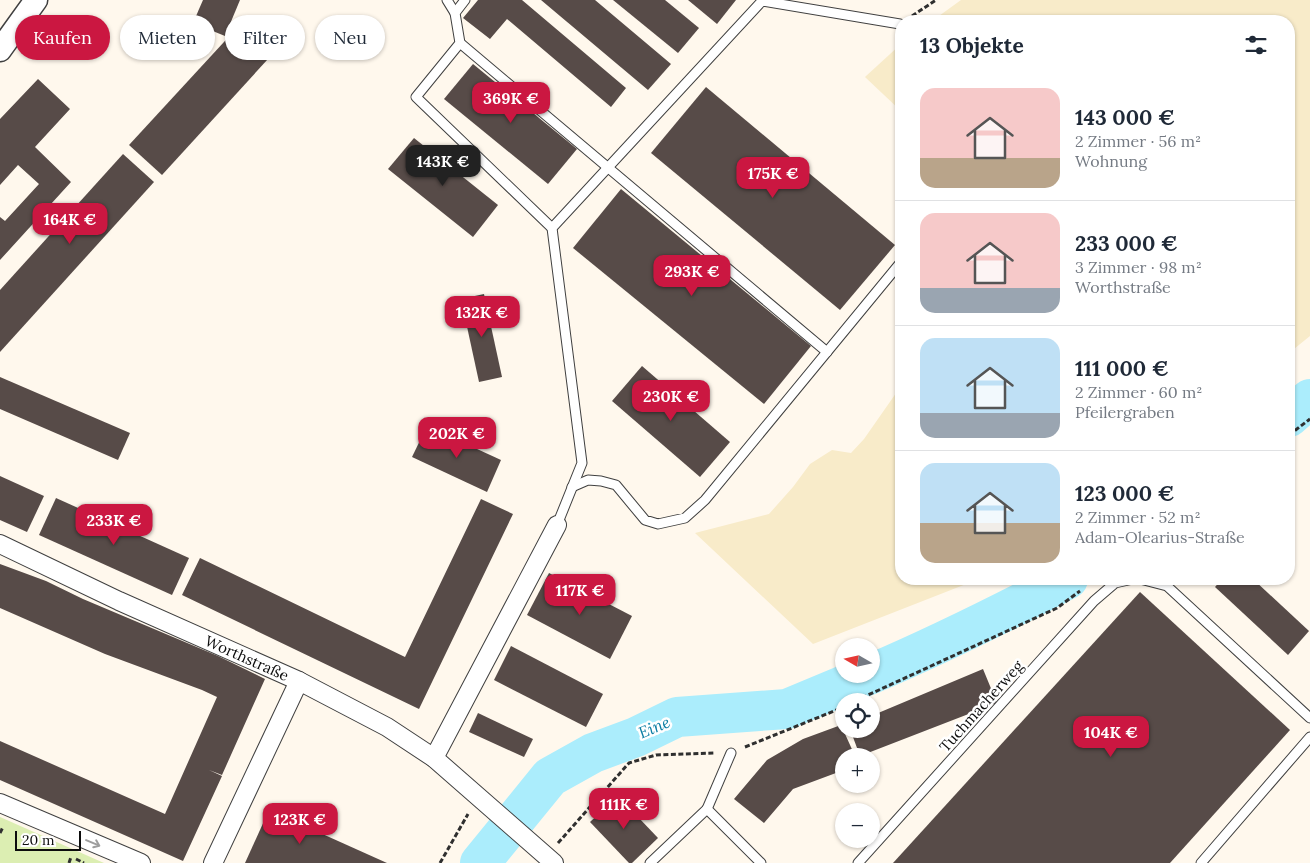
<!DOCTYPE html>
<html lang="de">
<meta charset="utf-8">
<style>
body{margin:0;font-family:Lora,serif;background:#f6f6f7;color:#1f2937;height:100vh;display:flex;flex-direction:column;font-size:19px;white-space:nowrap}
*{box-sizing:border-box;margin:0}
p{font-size:16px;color:#747a83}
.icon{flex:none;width:28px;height:28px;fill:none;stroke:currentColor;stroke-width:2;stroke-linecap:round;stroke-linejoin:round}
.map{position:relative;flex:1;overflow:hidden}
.panel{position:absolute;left:895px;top:15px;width:400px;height:570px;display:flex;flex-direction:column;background:#fff;border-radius:20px;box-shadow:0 1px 4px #0004}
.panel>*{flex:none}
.hud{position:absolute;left:15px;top:15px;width:475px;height:45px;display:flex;gap:10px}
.needle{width:32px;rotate:279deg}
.buttons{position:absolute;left:835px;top:638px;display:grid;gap:10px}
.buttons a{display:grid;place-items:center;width:45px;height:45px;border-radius:50%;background:#fff;box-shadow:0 1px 4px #0004;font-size:25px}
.scale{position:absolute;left:15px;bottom:12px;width:66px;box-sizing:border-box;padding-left:5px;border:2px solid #0d0d0d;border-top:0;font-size:14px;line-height:18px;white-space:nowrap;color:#0d0d0d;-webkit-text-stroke:4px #fff;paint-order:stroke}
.price{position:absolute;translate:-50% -42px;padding:0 11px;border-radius:10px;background:#cb1741;color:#fff;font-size:16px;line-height:32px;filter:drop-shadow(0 1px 2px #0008)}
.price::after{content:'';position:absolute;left:50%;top:30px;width:15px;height:11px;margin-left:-8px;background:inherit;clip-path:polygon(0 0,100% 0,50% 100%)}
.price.current{background:#222;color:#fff}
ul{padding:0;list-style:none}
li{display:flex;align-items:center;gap:15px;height:125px;padding:0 25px}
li+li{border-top:1px solid #e0e1e3}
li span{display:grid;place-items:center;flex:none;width:140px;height:100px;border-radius:15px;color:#555}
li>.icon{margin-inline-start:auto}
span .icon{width:60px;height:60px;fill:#fffc;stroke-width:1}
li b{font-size:21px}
h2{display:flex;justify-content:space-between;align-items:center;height:60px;padding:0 25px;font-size:21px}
.chip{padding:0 18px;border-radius:22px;background:#fff;box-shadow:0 1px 4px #0004;font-size:18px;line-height:45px}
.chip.current{background:#cb1741;color:#fff}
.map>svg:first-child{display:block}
</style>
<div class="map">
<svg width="1310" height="863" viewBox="0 0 1310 863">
<rect width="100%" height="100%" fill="#fff8ed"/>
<g fill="#f8ebc9">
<path d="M961 0H1310V336L1289 353V21H932Z"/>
<path d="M901 44V111L865 77Z"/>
<path d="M901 386V579H979L813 644 695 533 769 514 793 487 810 464 832 450 851 453 864 439Z"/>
</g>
<path fill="#dceeb2" d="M0 817 104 863H0Z"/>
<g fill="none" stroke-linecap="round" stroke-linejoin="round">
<g stroke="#abedfc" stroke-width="40">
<path d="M1289 417 1310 399"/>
<path d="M871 674C939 645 1003 613 1068 579"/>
<path d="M480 863 550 777 593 753 636 737 677 717 787 709 871 674"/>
</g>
</g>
<g fill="#574b48">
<path d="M203 0H240L225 36 193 23Z"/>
<path d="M478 0H522L626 88 611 107 507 19 490 39 463 18Z"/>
<path d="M541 0H595L671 64 648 90Z"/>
<path d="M613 0H665L699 28 678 53Z"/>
<path d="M688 0H736L717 24Z"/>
<path d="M247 17 279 47 162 175 129 145Z"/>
<path d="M473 64 577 149 548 184 444 99Z"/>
<path d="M38 79 70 109 35 147 71 182 0 260V217L5 221 39 184 18 165 0 185V119Z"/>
<path d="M706 87 895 245 840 310 651 153Z"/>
<path d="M414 138 498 205 473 237 388 169Z"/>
<path d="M123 154 154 182 0 352V290Z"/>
<path d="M621 189 811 346 764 404 573 248Z"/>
<path d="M484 294 502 377 479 382 461 299Z"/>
<path d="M642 366 730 442 700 477 612 401Z"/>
<path d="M0 377 130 433 118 460 0 409Z"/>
<path d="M427 426 501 460 487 492 412 457Z"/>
<path d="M0 476 44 496 27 532 0 520Z"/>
<path d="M56 498 189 558 172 595 39 535Z"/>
<path d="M481 499 513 514 419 709 182 595 200 558 405 657Z"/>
<path d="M0 564 46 581 83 599 218 656 265 679 222 775 209 770 222 776 183 861 0 780V741L165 814 217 697 202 690 105 654 0 608Z"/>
<path d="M549 573 632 616 610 659 527 615Z"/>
<path d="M1222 579H1253L1309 631 1288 655 1215 587Z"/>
<path d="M1140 592 1290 730 1170 863H893Z"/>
<path d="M511 646 603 694 586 727 494 680Z"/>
<path d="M983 669 997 703 860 756 850 729H871V716Z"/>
<path d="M478 713 533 739 524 757 469 732Z"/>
<path d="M841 725 855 756H844V770L793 789 764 823 734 799 767 760 803 739Z"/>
<path d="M618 796 658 838 632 863H629L590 822Z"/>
<path d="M269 810 387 863H245Z"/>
</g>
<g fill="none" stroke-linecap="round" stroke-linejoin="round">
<g stroke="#404040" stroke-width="11">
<g id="service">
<path d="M447 0 455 13"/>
<path d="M465 0 455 13 460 43 416 97 552 228"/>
<path d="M460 43 827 352"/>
<path d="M572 487 588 480 601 481 616 485 645 520 658 524 685 518 705 500 901 262"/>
<path d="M557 525 582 463 552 228 762 1 900 24"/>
<path d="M1140 579 1167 586 1310 718"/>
<path d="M707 809 731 753"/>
<path d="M650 863 707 809 761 863"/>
<path d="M858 863 1094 601 1115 583 1133 579"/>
<path d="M1201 863 1310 737"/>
</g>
</g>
<g stroke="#404040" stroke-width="20">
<g id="minor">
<path d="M0 544 119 601 299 681 387 727 434 758 554 863"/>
<path d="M434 758 557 525"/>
<path d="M0 803 141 863"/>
<path d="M213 863 299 681"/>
</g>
</g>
<g stroke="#404040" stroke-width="25">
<path id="tertiary" d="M0 50 36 0"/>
</g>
<g stroke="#2f2f2f" stroke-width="3" stroke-dasharray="5 2.5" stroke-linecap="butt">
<path d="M912 16 936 0"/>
<path d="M1289 435 1310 419"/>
<path d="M855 701 1057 608 1080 591"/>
<path d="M745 747 844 707"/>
<path d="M0 833 3 827"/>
<path d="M558 843 629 763 656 755 715 753"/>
<path d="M76 859 84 863"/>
<path d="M69 863 71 857"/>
<path d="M440 863 468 814"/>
</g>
<use href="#service" stroke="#fff" stroke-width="9"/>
<use href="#minor" stroke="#fff" stroke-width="18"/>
<use href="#tertiary" stroke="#fff" stroke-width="22"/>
</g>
<defs><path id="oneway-shaft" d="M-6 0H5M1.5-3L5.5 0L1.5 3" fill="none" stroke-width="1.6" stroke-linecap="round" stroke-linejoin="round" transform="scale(1.25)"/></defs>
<use stroke="#9e9e9e" href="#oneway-shaft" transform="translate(93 843) rotate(23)"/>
<g text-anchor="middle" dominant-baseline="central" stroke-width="5" stroke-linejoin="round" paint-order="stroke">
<g font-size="15" fill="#0d0d0d" stroke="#fff">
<text transform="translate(247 658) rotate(24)">Worthstraße</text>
<text transform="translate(981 706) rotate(-48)">Tuchmacherweg</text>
</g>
<g font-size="16" font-style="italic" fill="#0a7da3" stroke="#fff">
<text transform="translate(654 727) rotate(-23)">Eine</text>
</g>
</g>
</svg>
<div class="buttons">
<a><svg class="needle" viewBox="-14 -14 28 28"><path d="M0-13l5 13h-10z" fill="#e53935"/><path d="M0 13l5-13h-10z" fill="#747a83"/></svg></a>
<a><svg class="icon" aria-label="locate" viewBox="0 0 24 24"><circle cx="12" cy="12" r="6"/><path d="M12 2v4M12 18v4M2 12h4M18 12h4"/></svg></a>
<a>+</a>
<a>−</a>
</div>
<div class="scale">20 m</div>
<b class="price" style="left:511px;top:124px">369K €</b>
<b class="price current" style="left:443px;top:187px">143K €</b>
<b class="price" style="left:773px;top:199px">175K €</b>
<b class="price" style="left:70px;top:245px">164K €</b>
<b class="price" style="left:692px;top:297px">293K €</b>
<b class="price" style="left:482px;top:338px">132K €</b>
<b class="price" style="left:671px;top:422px">230K €</b>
<b class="price" style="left:457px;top:459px">202K €</b>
<b class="price" style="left:114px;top:546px">233K €</b>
<b class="price" style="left:580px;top:616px">117K €</b>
<b class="price" style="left:1111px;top:758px">104K €</b>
<b class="price" style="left:624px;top:830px">111K €</b>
<b class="price" style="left:300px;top:845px">123K €</b>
<div class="hud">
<a class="chip current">Kaufen</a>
<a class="chip">Mieten</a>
<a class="chip">Filter</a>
<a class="chip">Neu</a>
</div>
<section class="panel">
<h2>13 Objekte<svg class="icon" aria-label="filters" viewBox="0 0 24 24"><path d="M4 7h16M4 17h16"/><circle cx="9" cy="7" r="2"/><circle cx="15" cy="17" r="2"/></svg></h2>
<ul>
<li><span style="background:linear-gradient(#f6c9c9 70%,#b9a48a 0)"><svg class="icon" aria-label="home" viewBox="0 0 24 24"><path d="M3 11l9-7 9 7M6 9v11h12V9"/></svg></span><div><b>143 000 €</b><p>2 Zimmer · 56 m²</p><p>Wohnung</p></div></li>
<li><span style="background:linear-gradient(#f6c9c9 75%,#9aa5b1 0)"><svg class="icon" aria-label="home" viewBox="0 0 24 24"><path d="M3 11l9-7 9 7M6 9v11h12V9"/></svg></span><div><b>233 000 €</b><p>3 Zimmer · 98 m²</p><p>Worthstraße</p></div></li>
<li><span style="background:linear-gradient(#bfe0f5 75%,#9aa5b1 0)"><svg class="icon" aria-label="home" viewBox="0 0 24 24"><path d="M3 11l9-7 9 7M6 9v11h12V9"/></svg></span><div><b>111 000 €</b><p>2 Zimmer · 60 m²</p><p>Pfeilergraben</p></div></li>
<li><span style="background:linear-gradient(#bfe0f5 60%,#b9a48a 0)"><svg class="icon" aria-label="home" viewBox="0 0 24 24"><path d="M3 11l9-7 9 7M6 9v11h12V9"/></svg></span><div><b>123 000 €</b><p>2 Zimmer · 52 m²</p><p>Adam-Olearius-Straße</p></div></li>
</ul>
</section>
</div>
